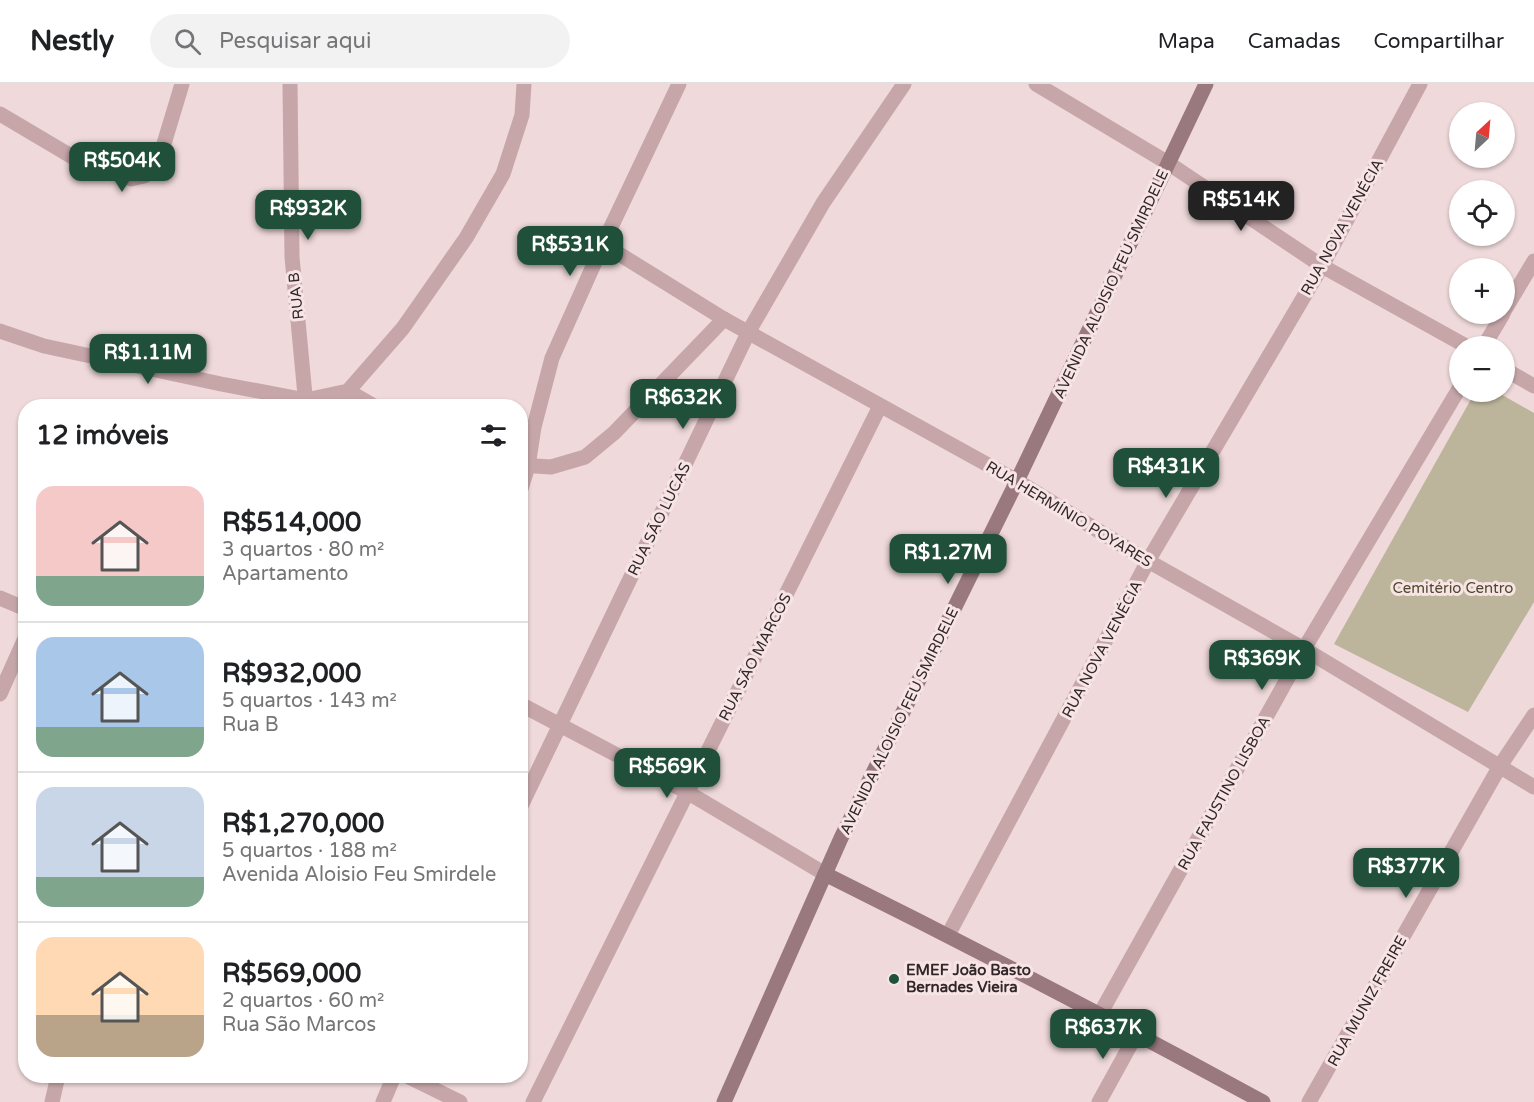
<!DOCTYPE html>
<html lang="pt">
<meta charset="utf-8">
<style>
body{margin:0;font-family:"Varela Round",sans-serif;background:#f2f2f2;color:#202124;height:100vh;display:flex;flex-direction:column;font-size:22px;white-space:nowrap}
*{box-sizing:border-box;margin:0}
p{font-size:20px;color:#757577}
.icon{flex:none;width:33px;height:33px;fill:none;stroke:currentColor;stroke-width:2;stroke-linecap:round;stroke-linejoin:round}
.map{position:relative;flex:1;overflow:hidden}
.side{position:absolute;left:18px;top:315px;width:510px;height:684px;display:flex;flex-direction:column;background:#fff;border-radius:24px;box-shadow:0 2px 4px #0004}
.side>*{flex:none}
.needle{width:39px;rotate:26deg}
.fabs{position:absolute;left:1449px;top:18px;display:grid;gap:12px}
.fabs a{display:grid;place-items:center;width:66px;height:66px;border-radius:50%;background:#fff;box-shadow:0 2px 4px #0004;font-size:30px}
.price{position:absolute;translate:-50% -51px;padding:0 14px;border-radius:12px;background:#205039;color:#fff;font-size:20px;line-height:39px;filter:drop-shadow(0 2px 3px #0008)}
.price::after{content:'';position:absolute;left:50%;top:36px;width:18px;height:14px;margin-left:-9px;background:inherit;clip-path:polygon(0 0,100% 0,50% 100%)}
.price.active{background:#222;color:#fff}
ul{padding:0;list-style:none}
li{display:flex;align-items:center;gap:18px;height:150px;padding:0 18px}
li+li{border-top:2px solid #e0e0e0}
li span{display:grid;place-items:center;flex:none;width:168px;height:120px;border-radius:18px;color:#555}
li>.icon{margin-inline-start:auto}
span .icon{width:72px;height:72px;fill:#fffc;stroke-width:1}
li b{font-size:26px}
h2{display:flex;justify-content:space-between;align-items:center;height:72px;padding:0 18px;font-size:26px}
header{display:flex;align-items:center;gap:36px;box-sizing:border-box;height:84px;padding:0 30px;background:#fff;border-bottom:2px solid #e0e0e0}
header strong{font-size:28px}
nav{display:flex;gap:33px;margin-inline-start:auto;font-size:21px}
.search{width:420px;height:54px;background:#f2f2f2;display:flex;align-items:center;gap:15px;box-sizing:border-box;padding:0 21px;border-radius:33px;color:#757577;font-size:22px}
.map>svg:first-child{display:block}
</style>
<header>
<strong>Nestly</strong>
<div class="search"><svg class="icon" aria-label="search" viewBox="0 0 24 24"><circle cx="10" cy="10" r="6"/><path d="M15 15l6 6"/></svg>Pesquisar aqui</div>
<nav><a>Mapa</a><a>Camadas</a><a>Compartilhar</a></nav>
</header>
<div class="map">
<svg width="1534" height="1018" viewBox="0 0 1534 1018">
<rect width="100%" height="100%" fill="#efd9da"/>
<path fill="#bcb59b" d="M1475 308H1497L1534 329V518L1468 628 1334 560Z"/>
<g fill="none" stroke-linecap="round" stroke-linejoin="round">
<g stroke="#c6a6a9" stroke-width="15">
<path d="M290 0 292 173 306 322"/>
<path d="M1036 0 1168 79 1322 182 1466 262"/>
<path d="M0 30 76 75 131 95 144 92 155 86 160 73 182 0"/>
<path d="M603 160 724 235 1017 397 1148 477 1304 565 1534 703"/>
<path d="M1504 227 1534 177"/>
<path d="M0 247 44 262 221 300 306 316 348 307 403 244 466 154 503 90 522 31 524 0"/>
<path d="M1484 262 1503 230"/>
<path d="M1504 285 1534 302"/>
<path d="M348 307 374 322"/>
<path d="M520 381 551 383 585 373 614 349 724 235"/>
<path d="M520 408 528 382 534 343 552 274 603 160 679 0"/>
<path d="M0 514 26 525"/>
<path d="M0 610 26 552"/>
<path d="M520 620 687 708 825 790"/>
<path d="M520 724 749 247 823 119 904 0"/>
<path d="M948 851 1148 477 1322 182 1420 0"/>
<path d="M1100 930 1304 565 1460 303"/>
<path d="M407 992 460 1018"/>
<path d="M52 1018 58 992"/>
<path d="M383 1018 394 992"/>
<path d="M533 1018 880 322"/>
<path d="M1099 1018 1137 949"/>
<path d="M1309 1018 1500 682 1534 631"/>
</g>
<g stroke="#99787e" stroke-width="15">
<path d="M825 790C972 863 1118 939 1263 1018"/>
<path d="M724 1018 841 754 1017 397 1206 0"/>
</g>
</g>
<circle fill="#205039" stroke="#f7e5e5" stroke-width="2" cx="894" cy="895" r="6"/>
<g text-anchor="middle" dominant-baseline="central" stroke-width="6" stroke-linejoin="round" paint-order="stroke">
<g font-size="15" fill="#322629" stroke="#f7e5e5">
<text transform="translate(1342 143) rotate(-61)">RUA NOVA VENÉCIA</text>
<text transform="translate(1111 200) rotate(-65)">AVENIDA ALOISIO FEU SMIRDELE</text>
<text transform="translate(296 212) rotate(-96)">RUA B</text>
<text transform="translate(1069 430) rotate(31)">RUA HERMÍNIO POYARES</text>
<text transform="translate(659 435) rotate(-64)">RUA SÃO LUCAS</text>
<text transform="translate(1102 565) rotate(-62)">RUA NOVA VENÉCIA</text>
<text transform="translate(755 573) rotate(-63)">RUA SÃO MARCOS</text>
<text transform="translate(899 637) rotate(-64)">AVENIDA ALOISIO FEU SMIRDELE</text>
<text transform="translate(1224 709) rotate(-61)">RUA FAUSTINO LISBOA</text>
<text transform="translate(1367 917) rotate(-61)">RUA MUNIZ FREIRE</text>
</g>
<g font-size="15" fill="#4f482c" stroke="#f7e5e5">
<text x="1453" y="504">Cemitério Centro</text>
</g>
<g font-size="15" font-weight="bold" fill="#322629" stroke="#f7e5e5" text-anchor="start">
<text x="906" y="886">EMEF João Basto<tspan x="906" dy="17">Bernades Vieira</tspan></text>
</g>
</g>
</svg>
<div class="fabs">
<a><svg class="needle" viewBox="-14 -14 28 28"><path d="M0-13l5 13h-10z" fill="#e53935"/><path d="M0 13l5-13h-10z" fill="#757577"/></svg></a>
<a><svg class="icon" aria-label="locate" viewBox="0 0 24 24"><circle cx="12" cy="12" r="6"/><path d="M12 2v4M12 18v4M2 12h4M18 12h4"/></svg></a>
<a>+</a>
<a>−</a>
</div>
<b class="price" style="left:122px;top:109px">R$504K</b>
<b class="price active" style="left:1241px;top:148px">R$514K</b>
<b class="price" style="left:308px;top:157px">R$932K</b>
<b class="price" style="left:570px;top:193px">R$531K</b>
<b class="price" style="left:148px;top:301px">R$1.11M</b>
<b class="price" style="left:683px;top:346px">R$632K</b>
<b class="price" style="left:1166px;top:415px">R$431K</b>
<b class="price" style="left:948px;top:501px">R$1.27M</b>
<b class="price" style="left:1262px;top:607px">R$369K</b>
<b class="price" style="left:667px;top:715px">R$569K</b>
<b class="price" style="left:1406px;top:815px">R$377K</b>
<b class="price" style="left:1103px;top:976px">R$637K</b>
<section class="side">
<h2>12 imóveis<svg class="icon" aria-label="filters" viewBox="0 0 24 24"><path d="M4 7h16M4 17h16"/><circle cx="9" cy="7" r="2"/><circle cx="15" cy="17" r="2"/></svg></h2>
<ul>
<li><span style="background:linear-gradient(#f6c9c9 75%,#7fa58c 0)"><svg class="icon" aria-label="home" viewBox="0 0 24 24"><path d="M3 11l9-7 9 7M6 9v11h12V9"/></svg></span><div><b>R$514,000</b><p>3 quartos · 80 m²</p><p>Apartamento</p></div></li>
<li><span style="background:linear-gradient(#a9c7e8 75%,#7fa58c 0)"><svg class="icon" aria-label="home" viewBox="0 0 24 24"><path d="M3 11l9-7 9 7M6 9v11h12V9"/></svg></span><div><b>R$932,000</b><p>5 quartos · 143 m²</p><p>Rua B</p></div></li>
<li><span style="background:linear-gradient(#c9d6e8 75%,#7fa58c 0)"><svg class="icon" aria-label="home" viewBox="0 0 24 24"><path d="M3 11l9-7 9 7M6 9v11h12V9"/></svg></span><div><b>R$1,270,000</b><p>5 quartos · 188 m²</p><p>Avenida Aloisio Feu Smirdele</p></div></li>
<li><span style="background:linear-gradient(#ffd9b3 65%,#b9a48a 0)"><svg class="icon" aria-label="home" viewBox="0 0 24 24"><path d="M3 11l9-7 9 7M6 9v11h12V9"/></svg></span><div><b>R$569,000</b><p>2 quartos · 60 m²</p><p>Rua São Marcos</p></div></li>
</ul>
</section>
</div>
